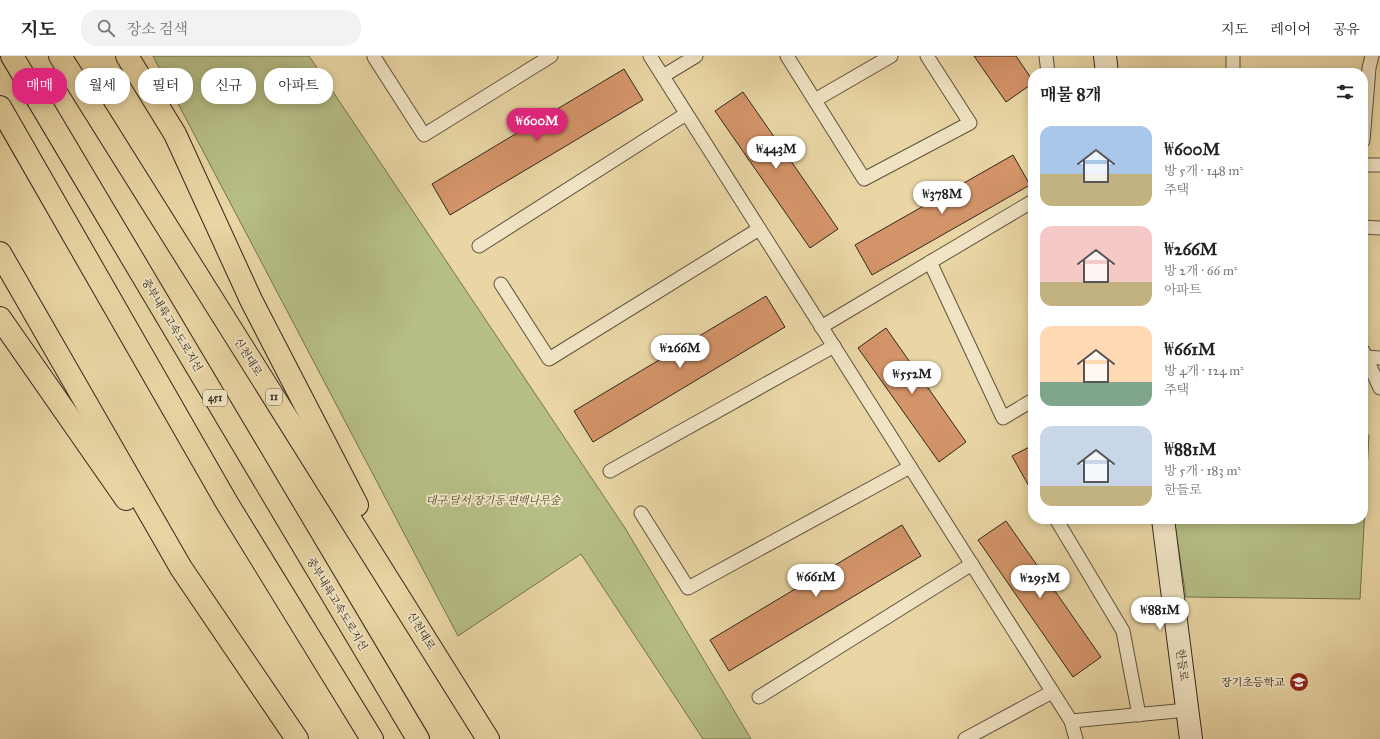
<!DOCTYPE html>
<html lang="ko">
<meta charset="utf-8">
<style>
body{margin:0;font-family:"IM FELL Great Primer","Noto Serif KR",serif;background:#f2f2f2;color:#222;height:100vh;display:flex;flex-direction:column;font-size:15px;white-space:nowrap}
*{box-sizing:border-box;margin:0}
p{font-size:13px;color:#767676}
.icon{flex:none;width:22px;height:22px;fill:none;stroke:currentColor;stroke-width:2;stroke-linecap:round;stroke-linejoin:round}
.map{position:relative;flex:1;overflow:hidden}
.drawer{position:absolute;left:1028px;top:12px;width:340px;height:456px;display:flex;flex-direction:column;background:#fff;border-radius:16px;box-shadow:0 2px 10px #0003}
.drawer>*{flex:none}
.banner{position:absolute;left:12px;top:12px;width:380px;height:36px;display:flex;gap:8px}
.price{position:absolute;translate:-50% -34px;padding:0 9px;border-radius:14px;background:#fff;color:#222;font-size:13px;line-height:26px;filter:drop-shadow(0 1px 2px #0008)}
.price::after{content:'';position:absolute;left:50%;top:24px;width:12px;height:9px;margin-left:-6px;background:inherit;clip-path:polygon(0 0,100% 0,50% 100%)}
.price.active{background:#db2777;color:#fff}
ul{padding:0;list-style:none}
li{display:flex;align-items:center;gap:12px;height:100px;padding:0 12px}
li span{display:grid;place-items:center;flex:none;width:112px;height:80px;border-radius:12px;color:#555}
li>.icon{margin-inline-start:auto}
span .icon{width:48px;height:48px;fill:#fffc;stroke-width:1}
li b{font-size:17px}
h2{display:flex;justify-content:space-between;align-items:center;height:48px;padding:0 12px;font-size:17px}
.tag{padding:0 14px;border-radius:16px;background:#fff;box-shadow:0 2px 10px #0003;font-size:14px;line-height:36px}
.tag.active{background:#db2777;color:#fff}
header{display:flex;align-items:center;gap:24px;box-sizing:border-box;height:56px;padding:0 20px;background:#fff;border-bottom:1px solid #e0e0e0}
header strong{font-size:19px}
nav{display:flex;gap:22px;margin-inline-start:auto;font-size:14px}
.search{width:280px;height:36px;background:#f2f2f2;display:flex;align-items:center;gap:10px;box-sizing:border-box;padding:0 14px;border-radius:16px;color:#767676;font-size:15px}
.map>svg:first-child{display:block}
</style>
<header>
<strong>지도</strong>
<div class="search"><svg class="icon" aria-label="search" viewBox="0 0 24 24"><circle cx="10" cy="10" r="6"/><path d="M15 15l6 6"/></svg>장소 검색</div>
<nav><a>지도</a><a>레이어</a><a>공유</a></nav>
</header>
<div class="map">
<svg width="1380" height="683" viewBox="0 0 1380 683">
<rect width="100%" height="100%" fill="#e9d6a4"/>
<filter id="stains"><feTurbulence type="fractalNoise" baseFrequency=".005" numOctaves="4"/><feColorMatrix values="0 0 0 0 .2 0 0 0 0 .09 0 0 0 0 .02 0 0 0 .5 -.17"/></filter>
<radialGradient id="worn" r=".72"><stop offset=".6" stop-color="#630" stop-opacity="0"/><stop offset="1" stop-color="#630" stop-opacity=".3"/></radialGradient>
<g fill="#b6be86" stroke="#737252">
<path d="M153 0H309L625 472 751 683H703L581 498 458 580Z"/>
<path d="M1363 379H1369L1360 543 1186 541 1174 463H1363Z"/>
</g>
<g fill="#d49469" stroke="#30271d">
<path d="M974 0H1016L1033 25V27L1006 46Z"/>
<path d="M624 13 643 44 450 159 432 128Z"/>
<path d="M743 36 838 173 810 192 715 55Z"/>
<path d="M1013 99 1030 129 872 219 855 189Z"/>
<path d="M766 240 785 271 593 386 574 355Z"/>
<path d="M886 272 966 386 939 406 858 292Z"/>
<path d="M1033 389V431L1030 432 1012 400Z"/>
<path d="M1006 465 1101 601 1073 621 978 484Z"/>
<path d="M902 469 921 500 729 615 710 584Z"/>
</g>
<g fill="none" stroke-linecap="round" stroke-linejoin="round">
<g stroke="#5e533f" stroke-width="15">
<g id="lane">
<path d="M650 0 1071 665 1187 654"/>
<path d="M787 0 864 123 970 67 927 0"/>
<path d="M1046 0 1048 17"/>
<path d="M1233 0V17"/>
<path d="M374 1 424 79 551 0"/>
<path d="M663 20 696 0"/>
<path d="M815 44 891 0"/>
<path d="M1363 85 1369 12 1372 0"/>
<path d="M1363 109H1380"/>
<path d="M1363 171 1380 172"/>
<path d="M479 190 686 58"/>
<path d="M930 206 1003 362 1033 344"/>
<path d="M501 228 549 303 759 173"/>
<path d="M821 271 1033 145"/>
<path d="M1363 295 1380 332"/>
<path d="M1365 301 1380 302"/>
<path d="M610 415 834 290"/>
<path d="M641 457 688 532 910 411"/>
<path d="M1056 463 1123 575 1139 659"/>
<path d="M759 641 972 508"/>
<path d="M1071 665 1076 683"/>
<path d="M965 683 1052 636"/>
</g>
</g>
<g stroke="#30271d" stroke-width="24">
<g id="secondary">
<path d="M1105 0 1107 17"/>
<path d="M1163 463 1191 683"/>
</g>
</g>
<g stroke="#30271d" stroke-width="24">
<g id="highway">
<path d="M12 0 418 683"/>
<path d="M60 0 488 683"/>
<path d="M127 0 175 78 251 244 357 449"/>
<path d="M0 51 227 447 372 683"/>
<path d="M0 197 181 512 297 683"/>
<path d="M0 262 126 443"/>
</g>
</g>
<use href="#lane" stroke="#f1e4c4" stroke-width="13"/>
<use href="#secondary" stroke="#f1e4c4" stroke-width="22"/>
<use href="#highway" stroke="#e9d6a4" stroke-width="22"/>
</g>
<defs>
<g id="school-disc" transform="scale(1)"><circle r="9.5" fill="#8f2418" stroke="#f1e4c4"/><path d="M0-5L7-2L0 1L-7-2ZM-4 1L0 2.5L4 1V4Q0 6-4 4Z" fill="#fff"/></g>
</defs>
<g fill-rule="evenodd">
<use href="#school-disc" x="1299" y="626"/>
</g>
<g text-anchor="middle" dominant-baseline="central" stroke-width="4" stroke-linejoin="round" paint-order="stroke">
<g fill="#f1e4c4" stroke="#6a604f" stroke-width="1">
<rect x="266" y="333" width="16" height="16" rx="3"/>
<rect x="203" y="334" width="24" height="16" rx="3"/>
</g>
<g font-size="10" font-weight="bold" fill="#30271d">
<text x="274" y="341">11</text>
<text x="215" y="342">451</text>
</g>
<g font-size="11" fill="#30271d" stroke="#f1e4c4">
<text transform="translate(172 269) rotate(59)">중부내륙고속도로지선</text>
<text transform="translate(248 301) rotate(58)">신천대로</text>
<text transform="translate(337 548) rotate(59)">중부내륙고속도로지선</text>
<text transform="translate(421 575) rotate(58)">신천대로</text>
<text transform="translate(1182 609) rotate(83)">한들로</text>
</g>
<g font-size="11" font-style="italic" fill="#524d37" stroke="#f1e4c4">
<text x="493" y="444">대구 달서 장기동 편백나무숲</text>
</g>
<g font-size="11" fill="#30271d" stroke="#f1e4c4" text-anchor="end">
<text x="1285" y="626">장기초등학교</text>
</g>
</g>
<rect width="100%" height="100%" filter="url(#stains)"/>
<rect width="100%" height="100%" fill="url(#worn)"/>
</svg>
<b class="price active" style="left:537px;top:86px">₩600M</b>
<b class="price" style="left:776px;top:114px">₩443M</b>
<b class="price" style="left:942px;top:159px">₩378M</b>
<b class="price" style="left:680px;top:313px">₩266M</b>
<b class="price" style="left:912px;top:339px">₩552M</b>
<b class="price" style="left:816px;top:542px">₩661M</b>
<b class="price" style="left:1040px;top:543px">₩295M</b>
<b class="price" style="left:1160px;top:575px">₩881M</b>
<div class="banner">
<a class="tag active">매매</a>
<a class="tag">월세</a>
<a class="tag">필터</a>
<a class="tag">신규</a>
<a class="tag">아파트</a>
</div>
<section class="drawer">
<h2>매물 8개<svg class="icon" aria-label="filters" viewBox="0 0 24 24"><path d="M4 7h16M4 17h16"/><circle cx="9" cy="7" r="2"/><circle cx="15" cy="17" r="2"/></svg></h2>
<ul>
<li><span style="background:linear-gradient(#a9c7e8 60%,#c2b280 0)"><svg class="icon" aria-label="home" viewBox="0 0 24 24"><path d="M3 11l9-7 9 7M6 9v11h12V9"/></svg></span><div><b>₩600M</b><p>방 5개 · 148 m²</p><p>주택</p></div></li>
<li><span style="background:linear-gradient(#f6c9c9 70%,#c2b280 0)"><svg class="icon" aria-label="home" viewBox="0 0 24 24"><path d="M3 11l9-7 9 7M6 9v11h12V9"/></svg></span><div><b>₩266M</b><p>방 2개 · 66 m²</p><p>아파트</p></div></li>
<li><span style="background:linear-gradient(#ffd9b3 70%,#7fa58c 0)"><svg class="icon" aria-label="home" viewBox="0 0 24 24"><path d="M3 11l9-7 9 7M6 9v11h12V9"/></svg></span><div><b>₩661M</b><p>방 4개 · 124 m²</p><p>주택</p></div></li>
<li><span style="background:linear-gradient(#c9d6e8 75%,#c2b280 0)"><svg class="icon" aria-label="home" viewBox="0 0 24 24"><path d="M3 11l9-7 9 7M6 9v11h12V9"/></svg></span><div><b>₩881M</b><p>방 5개 · 183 m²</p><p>한들로</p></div></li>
</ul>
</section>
</div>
